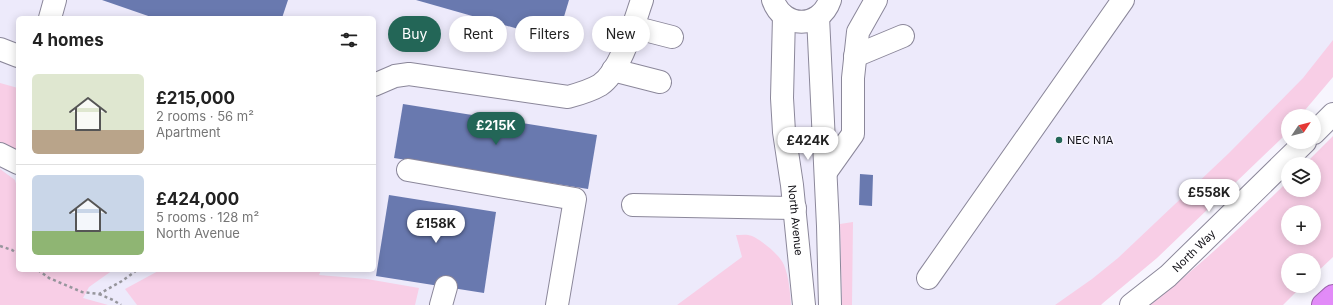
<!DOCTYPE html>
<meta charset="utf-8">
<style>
body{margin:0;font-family:Inter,sans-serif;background:#f2f2f2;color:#222;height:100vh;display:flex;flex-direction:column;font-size:15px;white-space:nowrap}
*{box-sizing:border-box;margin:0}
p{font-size:13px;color:#767676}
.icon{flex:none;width:22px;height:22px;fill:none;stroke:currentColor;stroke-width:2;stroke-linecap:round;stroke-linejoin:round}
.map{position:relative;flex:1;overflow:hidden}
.details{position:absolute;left:16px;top:16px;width:360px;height:256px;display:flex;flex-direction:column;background:#fff;border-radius:6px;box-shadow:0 2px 10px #0003}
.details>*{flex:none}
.banner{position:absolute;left:388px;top:16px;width:380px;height:36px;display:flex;gap:8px}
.needle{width:26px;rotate:55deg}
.controls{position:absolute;left:1281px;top:109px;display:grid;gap:8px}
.controls a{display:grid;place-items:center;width:40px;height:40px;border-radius:50%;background:#fff;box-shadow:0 2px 10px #0003;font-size:20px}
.price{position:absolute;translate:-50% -34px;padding:0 9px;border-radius:14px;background:#fff;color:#222;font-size:13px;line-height:26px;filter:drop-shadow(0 1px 2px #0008)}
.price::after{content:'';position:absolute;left:50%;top:24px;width:12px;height:9px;margin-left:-6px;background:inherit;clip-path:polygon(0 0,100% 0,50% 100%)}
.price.on{background:#236657;color:#fff}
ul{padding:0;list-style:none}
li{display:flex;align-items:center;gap:12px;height:100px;padding:0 16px}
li+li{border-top:1px solid #e0e0e0}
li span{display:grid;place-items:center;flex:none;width:112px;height:80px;border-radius:6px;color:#555}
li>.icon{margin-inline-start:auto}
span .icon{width:48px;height:48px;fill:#fffc;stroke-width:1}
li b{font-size:17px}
h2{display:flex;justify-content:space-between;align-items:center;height:48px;padding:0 16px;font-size:17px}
.pill{padding:0 14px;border-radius:18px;background:#fff;box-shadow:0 2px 10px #0003;font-size:14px;line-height:36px}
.pill.on{background:#236657;color:#fff}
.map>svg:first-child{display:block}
</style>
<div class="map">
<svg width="1333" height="305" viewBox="0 0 1333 305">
<rect width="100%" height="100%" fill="#f7f5fe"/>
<path fill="#edeafb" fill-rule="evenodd" d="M0 0H1333V60L1288 116 1070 305H0ZM18 18H374V270H18Z"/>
<g fill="#f8cee6" fill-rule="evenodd">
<path d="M1333 40V77L1300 116H1288V131L1282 138 1157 258 1103 303 1101 305H1055L1092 279 1118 258 1229 153 1303 78Z"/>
<path d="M0 83 18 88V151L0 142Z"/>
<path d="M1333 136V257L1314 275V260H1288V286H1302L1283 305H1150C1198 267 1244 225 1288 181V190H1314V164H1305ZM1288 212H1314V238H1288Z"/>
<path d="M0 169 15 180 18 191V270H113L89 287 83 298 108 305H0Z"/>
<path d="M853 222 852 305H842L840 224Z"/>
<path d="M736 235C741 235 747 234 752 236 761 240 780 255 784 265 789 277 790 292 791 305H677L742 257Z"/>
<path d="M160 270H321L319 275 367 279 419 288 415 305H137L125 289Z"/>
</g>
<g fill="#6979af">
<path d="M102 0H288L282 18H154Z"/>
<path d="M416 0H569L557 40Z"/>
<path d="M403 104 597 135 588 189 394 158Z"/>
<path d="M860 174 873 175 872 206 859 205Z"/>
<path d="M389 195 496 212 484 293 376 276Z"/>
</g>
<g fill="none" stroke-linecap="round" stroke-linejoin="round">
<g stroke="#8b879a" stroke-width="24">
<g id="minor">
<path d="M773 0C783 29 820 29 830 0"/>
<path id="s1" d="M784 16 782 98 784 132 792 185 804 305"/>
<path d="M818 17 828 226 830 305"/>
<path d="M50 18 55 0"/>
<path d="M633 27 672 37"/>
<path d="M0 49 18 56"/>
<path d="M855 56 903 36"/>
<path d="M613 70 660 82"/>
<path d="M374 85 395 76 409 74 568 97C579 94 590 91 600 85 621 71 634 23 642 0"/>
<path d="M1314 133 1333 114"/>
<path d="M0 154 18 163"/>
<path d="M408 170 575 199 557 305"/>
<path d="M826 172 853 134V78L858 32 876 0"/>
<path d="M633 205 795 208"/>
<path d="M928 278 1123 0"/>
<path d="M441 305 446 287"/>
<path id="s2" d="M1131 305 1168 276 1305 142"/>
</g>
</g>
<g stroke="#9860a9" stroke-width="24">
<path id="highway" d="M1323 305 1333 296"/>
</g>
<g stroke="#97969d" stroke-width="2.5" stroke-dasharray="3 3" stroke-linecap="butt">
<path d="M0 246 12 250 18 254"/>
<path d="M38 270 49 278 82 292 99 294 122 281 137 270"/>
<path d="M99 294 113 300 121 305"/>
</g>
<use href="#minor" stroke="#fff" stroke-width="22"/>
<use href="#highway" stroke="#e28bf8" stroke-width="22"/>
</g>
<circle fill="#236657" stroke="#f7f5fe" stroke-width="1.5" cx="1059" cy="140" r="4"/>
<g text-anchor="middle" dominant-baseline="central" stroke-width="3" stroke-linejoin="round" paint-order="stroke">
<g font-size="11" fill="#100f15" stroke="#f7f5fe" text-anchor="start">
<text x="1067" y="140">NEC N1A</text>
</g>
<g font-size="11" fill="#100f15" stroke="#f7f5fe">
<text stroke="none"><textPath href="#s1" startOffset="205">North Avenue</textPath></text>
<text stroke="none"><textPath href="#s2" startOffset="83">North Way</textPath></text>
</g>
</g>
</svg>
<div class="controls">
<a><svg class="needle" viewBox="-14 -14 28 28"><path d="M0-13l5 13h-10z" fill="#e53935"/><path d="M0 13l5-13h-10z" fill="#767676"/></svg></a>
<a><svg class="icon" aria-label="layers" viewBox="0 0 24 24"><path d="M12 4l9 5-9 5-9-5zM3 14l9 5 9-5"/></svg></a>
<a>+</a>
<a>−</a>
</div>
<b class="price on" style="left:496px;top:146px">£215K</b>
<b class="price" style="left:808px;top:161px">£424K</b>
<b class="price" style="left:1209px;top:213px">£558K</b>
<b class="price" style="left:436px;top:244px">£158K</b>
<div class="banner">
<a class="pill on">Buy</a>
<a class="pill">Rent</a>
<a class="pill">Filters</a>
<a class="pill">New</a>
</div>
<section class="details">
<h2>4 homes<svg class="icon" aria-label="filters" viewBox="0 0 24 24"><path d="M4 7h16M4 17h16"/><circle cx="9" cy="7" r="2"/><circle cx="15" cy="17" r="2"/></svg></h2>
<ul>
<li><span style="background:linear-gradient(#dfe7d0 70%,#b9a48a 0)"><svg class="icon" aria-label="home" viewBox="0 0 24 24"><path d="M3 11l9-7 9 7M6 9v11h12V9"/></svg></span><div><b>£215,000</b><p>2 rooms · 56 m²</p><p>Apartment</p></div></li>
<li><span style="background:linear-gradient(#c9d6e8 70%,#8fb573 0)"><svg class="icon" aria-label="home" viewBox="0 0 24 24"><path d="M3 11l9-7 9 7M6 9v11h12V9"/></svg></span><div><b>£424,000</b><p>5 rooms · 128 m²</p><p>North Avenue</p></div></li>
</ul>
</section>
</div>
